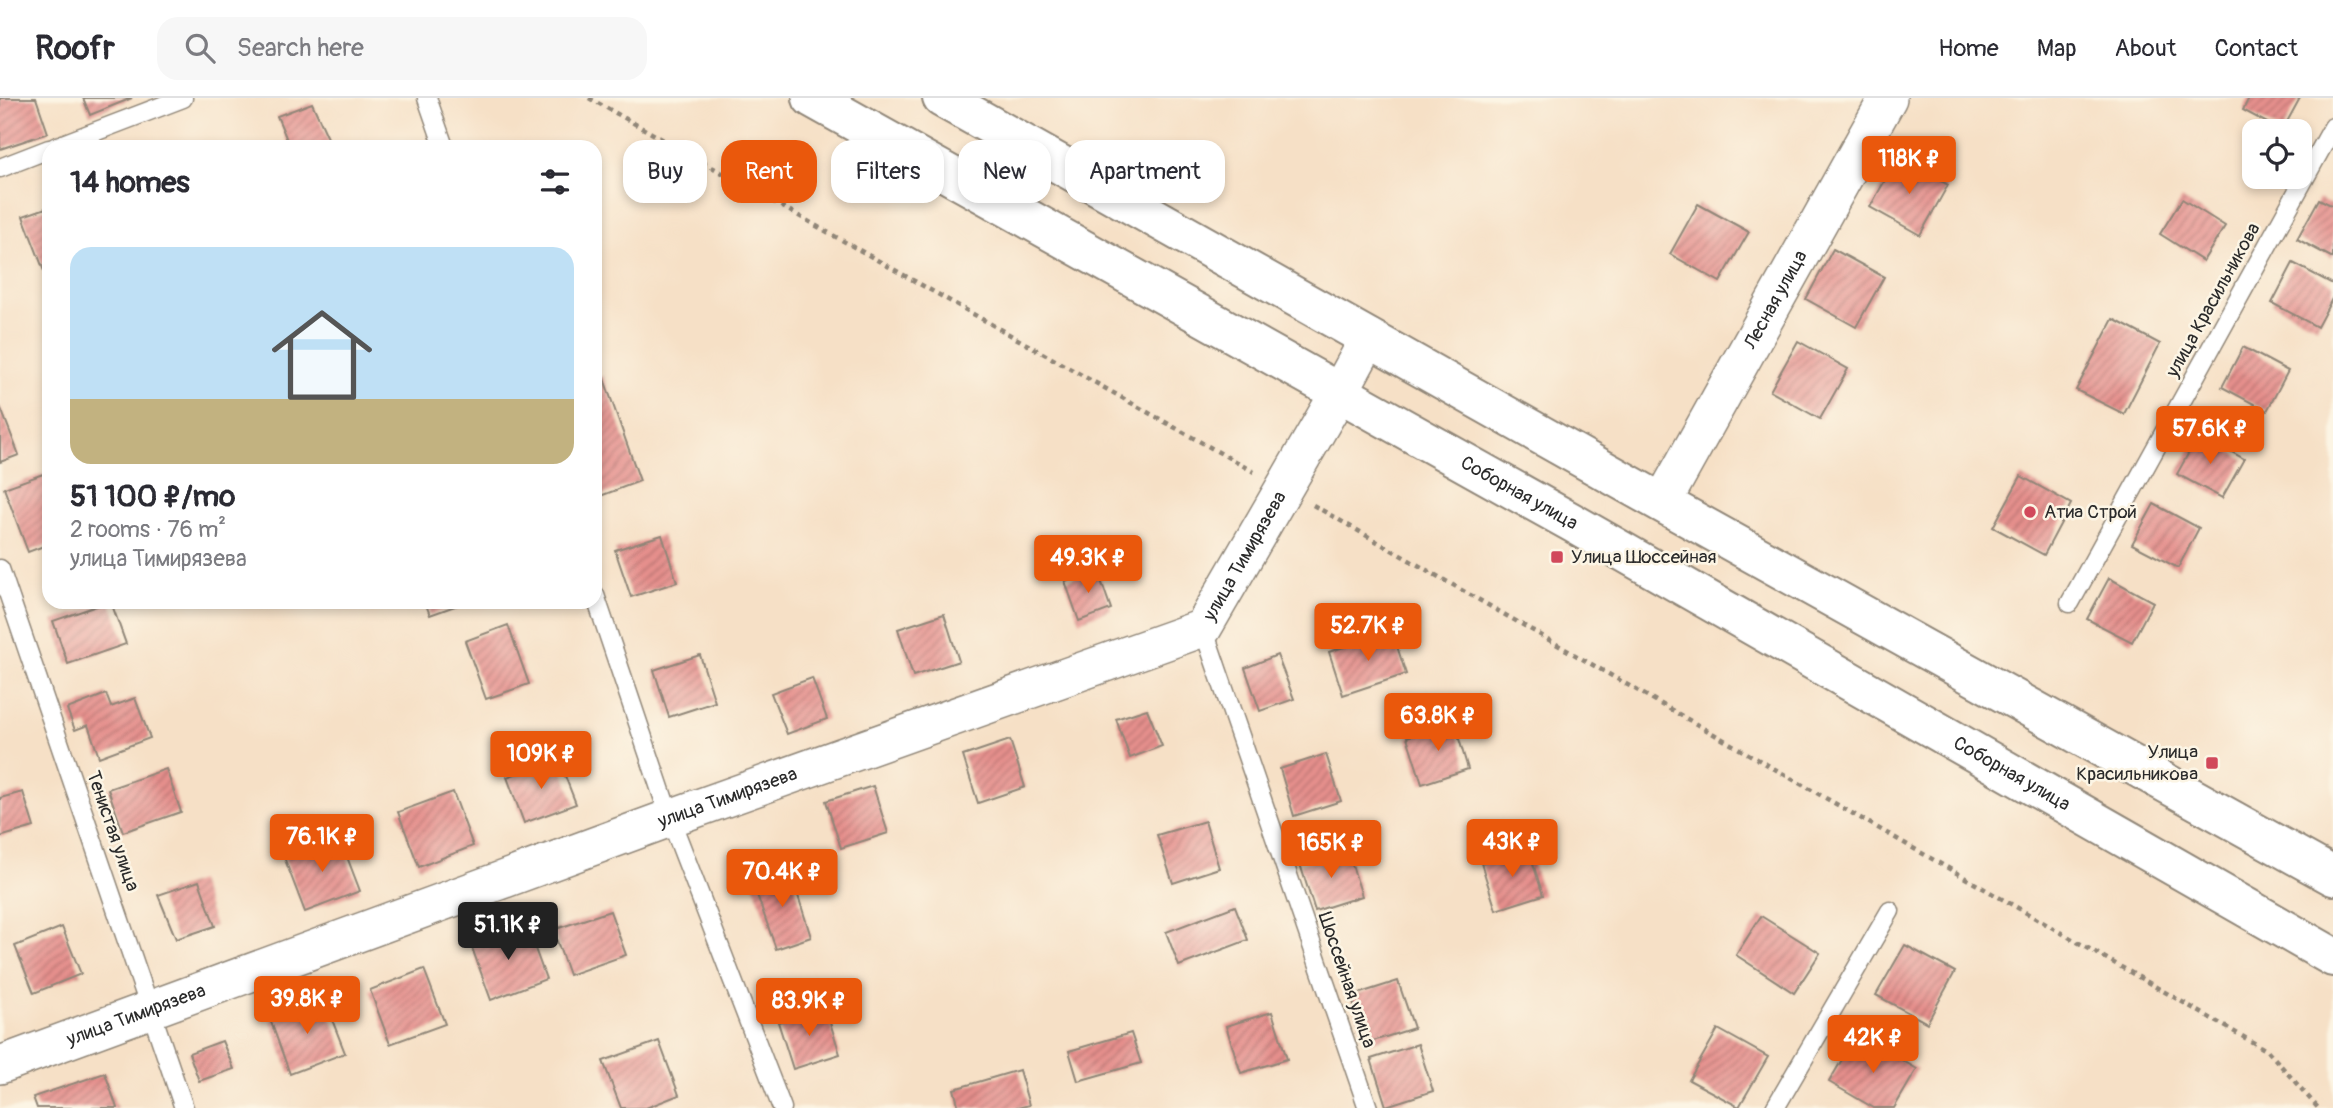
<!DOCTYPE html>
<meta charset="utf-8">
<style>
body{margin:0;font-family:Pangolin,sans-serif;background:#f7f7f7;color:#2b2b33;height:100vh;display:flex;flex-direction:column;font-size:26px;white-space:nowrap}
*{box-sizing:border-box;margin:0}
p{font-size:23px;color:#7c7c81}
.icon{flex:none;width:38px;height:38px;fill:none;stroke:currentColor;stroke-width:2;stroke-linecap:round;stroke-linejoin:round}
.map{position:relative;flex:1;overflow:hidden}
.sheet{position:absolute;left:42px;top:42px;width:560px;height:469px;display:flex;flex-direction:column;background:#fff;border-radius:21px;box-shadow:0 4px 10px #0003}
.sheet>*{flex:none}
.banner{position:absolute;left:623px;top:42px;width:665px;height:63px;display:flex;gap:14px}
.fabs{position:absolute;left:2242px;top:21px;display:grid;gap:14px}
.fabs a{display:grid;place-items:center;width:70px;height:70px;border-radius:14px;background:#fff;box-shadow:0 4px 10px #0003;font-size:35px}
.price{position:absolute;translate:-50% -60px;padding:0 16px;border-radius:7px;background:#ea580c;color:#fff;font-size:23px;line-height:46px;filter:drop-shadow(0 2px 4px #0008)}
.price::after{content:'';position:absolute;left:50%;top:42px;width:21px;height:16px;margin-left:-10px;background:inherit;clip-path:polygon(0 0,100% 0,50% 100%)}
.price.selected{background:#222;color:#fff}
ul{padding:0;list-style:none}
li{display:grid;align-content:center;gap:14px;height:371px;padding:0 28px}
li+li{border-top:2px solid #e1e1e2}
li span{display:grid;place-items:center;height:217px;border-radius:21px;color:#555}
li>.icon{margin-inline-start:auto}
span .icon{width:126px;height:126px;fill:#fffc;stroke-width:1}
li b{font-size:30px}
h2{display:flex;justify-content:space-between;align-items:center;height:84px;padding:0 28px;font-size:30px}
.pill{padding:0 24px;border-radius:21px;background:#fff;box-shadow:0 4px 10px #0003;font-size:24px;line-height:63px}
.pill.selected{background:#ea580c;color:#fff}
header{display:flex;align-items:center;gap:42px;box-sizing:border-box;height:98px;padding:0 35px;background:#fff;border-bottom:2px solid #e1e1e2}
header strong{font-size:33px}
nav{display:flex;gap:38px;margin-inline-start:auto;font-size:24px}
.search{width:490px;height:63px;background:#f7f7f7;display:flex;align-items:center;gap:18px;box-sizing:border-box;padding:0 24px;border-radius:21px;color:#7c7c81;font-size:26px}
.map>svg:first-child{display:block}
</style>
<header>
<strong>Roofr</strong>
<div class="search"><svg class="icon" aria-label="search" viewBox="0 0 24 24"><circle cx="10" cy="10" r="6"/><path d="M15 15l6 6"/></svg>Search here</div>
<nav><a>Home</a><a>Map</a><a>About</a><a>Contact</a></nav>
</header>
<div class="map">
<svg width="2333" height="1010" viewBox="0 0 2333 1010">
<defs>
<pattern id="building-hatch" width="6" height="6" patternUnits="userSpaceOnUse" patternTransform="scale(1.75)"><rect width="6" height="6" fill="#e58f8c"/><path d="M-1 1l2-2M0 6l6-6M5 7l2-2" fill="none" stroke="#ba7573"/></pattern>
</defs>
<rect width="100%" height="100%" fill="#fcf5e5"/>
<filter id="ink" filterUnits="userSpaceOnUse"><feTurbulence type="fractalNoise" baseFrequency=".0143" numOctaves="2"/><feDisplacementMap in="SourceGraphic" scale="14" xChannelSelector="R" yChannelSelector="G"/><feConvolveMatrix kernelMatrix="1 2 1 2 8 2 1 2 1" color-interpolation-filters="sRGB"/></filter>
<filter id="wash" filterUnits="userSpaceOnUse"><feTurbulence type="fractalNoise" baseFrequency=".00686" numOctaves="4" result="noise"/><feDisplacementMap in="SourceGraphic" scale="28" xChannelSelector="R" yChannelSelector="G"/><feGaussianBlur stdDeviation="1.57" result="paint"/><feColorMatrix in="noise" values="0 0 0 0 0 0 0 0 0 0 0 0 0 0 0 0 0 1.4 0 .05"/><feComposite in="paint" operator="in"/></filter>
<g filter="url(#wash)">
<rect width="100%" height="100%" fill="#f6e0c6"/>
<g id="blocks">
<g fill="url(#building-hatch)">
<path d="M0 0H36L48 35 0 51Z"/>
<path d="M83 0H132L90 17Z"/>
<path d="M2249 0H2300L2282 33 2243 12Z"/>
<path d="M312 5 332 49H290L277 18Z"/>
<path d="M1898 59 1948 87 1920 137 1870 109Z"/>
<path d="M2182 101 2225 128 2203 163 2160 136Z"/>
<path d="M2319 101 2333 108V160L2297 141Z"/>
<path d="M1698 106 1749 134 1720 184 1670 156Z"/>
<path d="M49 109V171L44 173 23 118Z"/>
<path d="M1833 151 1884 179 1856 229 1806 201Z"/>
<path d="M2293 165 2333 186V199L2317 229 2272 205Z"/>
<path d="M2113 221 2160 246 2124 316 2076 292Z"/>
<path d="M1798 243 1848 271 1820 321 1770 293Z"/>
<path d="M2243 249 2288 273 2267 313 2222 289Z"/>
<path d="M603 278 640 383 595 400V281Z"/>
<path d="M0 308 19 357 0 364Z"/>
<path d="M2199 336 2244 361 2222 400 2177 376Z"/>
<path d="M43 376 49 392V446L28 454 4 390Z"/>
<path d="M2021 378 2071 406 2044 457 1993 429Z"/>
<path d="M2154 406 2199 430 2178 470 2132 446Z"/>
<path d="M662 437 677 484 631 499 615 452Z"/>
<path d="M1097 471 1111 511 1079 523 1065 483Z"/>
<path d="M2109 480 2153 504 2132 544 2087 521Z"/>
<path d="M108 504H111L126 546 68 566 53 523Z"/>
<path d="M425 504H466L430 517Z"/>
<path d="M944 516 959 563 913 578 898 531Z"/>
<path d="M508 527 529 586 486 601 465 543Z"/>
<path d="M1392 533 1406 576 1343 597 1329 554Z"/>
<path d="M700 557 715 604 669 619 654 572Z"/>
<path d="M1277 557 1294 601 1260 613 1245 570Z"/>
<path d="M812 580 827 621 787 636 771 595Z"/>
<path d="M106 596 111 609 135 600 150 640 99 659 88 627 75 632 67 611Z"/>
<path d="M1147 611 1162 648 1130 660 1116 621Z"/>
<path d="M1454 624 1468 671 1422 686 1407 639Z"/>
<path d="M1010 642 1025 689 978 705 963 658Z"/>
<path d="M1326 656 1341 703 1294 718 1280 671Z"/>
<path d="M558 660 576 706 524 725 507 679Z"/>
<path d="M166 671 181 714 123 734 108 691Z"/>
<path d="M873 688 888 735 841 750 826 703Z"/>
<path d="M23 694 34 729 0 739V700Z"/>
<path d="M453 694 473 748 419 769 398 714Z"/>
<path d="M1205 723 1219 770 1173 785 1157 737Z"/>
<path d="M339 738 360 793 305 814 284 759Z"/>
<path d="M1528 750 1543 797 1496 812 1481 765Z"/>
<path d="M1347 751 1362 798 1315 813 1300 766Z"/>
<path d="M790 772 811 839 776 851 753 785Z"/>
<path d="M199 783 215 828 176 841 158 797Z"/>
<path d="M1235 808 1248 842 1179 868 1166 834Z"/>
<path d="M610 813 626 857 569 877 553 832Z"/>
<path d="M1761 818 1820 855 1794 895 1736 857Z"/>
<path d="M526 826 546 881 491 902 471 847Z"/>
<path d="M62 829 81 876 34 895 15 848Z"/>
<path d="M1905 847 1955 874 1927 925 1876 897Z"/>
<path d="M424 871 445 926 390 946 370 892Z"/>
<path d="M1398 883 1414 930 1367 945 1351 898Z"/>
<path d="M324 901 345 955 290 976 270 921Z"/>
<path d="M825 909 840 956 793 971 778 924Z"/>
<path d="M1272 914 1287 961 1241 975 1226 928Z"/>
<path d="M1718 931 1768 959 1739 1009 1689 982Z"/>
<path d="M1131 935 1141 965 1078 983 1069 953Z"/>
<path d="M1857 936 1917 971 1894 1010H1874L1829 984Z"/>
<path d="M222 943 234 971 199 983 189 955Z"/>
<path d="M659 943 679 997 646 1010H621L603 963Z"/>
<path d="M1418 946 1433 993 1386 1008 1371 961Z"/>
<path d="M1019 972 1029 1007 1018 1010H959L954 991Z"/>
<path d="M105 975 117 1010H37L33 999Z"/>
</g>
</g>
</g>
<g filter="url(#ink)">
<use href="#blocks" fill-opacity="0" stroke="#908678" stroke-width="2"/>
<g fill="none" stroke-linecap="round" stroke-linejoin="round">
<g stroke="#908678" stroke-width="21">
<g id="service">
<path d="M427 0 444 49"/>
<path d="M55 49 183 0"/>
<path d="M0 70 49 51"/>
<path d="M0 471 184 1010"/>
<path d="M595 497 670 720 782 1010"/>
<path d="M2070 505 2333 29"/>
<path d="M1203 530 1368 1010"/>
<path d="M1775 1010 1890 813"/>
</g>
</g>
<g stroke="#908678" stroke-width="40">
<g id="minor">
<path id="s1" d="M1662 405 1888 0"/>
<path id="s2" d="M0 967 670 720 1203 530 1339 295 1369 240"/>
</g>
</g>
<g stroke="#908678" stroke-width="42">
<g id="tertiary">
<path id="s3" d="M812 0 1573 425 2333 859"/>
<path d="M942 0 1662 405 2333 778"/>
</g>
</g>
<g stroke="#908678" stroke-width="4.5" stroke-dasharray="5 5" stroke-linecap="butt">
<path d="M589 0 1254 374"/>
<path d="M1313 407 2268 953 2318 1010"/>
</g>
<use href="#service" stroke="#fff" stroke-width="18"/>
<use href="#minor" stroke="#fff" stroke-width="37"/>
<use href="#tertiary" stroke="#fff" stroke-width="38"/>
</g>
</g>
<g fill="#d1495b" stroke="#fcf5e5" stroke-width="2.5">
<circle cx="2030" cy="414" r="7"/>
<rect x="1550" y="452" width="14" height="14" rx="3.5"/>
<rect x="2205" y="658" width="14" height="14" rx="3.5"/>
</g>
<g text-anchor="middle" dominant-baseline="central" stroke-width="5" stroke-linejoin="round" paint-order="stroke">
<g font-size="19" fill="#2b2b2b" stroke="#fcf5e5">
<text transform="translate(2213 202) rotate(-61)">улица Красильникова</text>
<text stroke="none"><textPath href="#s1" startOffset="233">Лесная улица</textPath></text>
<text stroke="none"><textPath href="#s3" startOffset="810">Соборная улица</textPath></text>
<text stroke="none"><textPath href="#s2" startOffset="1363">улица Тимирязева</textPath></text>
<text stroke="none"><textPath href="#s3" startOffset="1377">Соборная улица</textPath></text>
<text stroke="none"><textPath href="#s2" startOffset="775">улица Тимирязева</textPath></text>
<text transform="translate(113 733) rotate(71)">Тенистая улица</text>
<text transform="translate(1347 882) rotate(71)">Шоссейная улица</text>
<text stroke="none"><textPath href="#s2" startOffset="145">улица Тимирязева</textPath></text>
</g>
<g font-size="19" fill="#2b2b2b" stroke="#fcf5e5" text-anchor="start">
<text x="2044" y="414">Атиа Строй</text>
<text x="1571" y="459">Улица Шоссейная</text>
<text x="2198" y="654" text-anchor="end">Улица<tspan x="2198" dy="22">Красильникова</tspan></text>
</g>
</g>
</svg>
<div class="fabs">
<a><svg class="icon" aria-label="locate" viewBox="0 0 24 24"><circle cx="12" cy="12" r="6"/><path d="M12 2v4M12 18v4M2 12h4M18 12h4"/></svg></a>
</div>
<b class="price" style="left:1909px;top:98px">118K ₽</b>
<b class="price" style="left:2210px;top:368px">57.6K ₽</b>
<b class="price" style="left:1088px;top:497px">49.3K ₽</b>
<b class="price" style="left:1368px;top:565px">52.7K ₽</b>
<b class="price" style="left:1438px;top:655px">63.8K ₽</b>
<b class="price" style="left:541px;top:693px">109K ₽</b>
<b class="price" style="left:322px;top:776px">76.1K ₽</b>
<b class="price" style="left:1512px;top:781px">43K ₽</b>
<b class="price" style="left:1331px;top:782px">165K ₽</b>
<b class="price" style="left:782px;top:811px">70.4K ₽</b>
<b class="price selected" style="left:508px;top:864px">51.1K ₽</b>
<b class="price" style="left:307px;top:938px">39.8K ₽</b>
<b class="price" style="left:809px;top:940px">83.9K ₽</b>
<b class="price" style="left:1873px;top:977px">42K ₽</b>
<div class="banner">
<a class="pill">Buy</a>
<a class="pill selected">Rent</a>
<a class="pill">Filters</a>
<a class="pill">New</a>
<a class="pill">Apartment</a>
</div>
<section class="sheet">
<h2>14 homes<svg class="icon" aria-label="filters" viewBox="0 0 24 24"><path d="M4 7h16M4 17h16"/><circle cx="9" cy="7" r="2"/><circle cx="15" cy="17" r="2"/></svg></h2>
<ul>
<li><span style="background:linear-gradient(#bfe0f5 70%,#c2b280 0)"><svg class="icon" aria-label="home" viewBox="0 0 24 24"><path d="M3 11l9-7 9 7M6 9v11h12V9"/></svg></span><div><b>51 100 ₽/mo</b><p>2 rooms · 76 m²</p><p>улица Тимирязева</p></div></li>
</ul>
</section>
</div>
